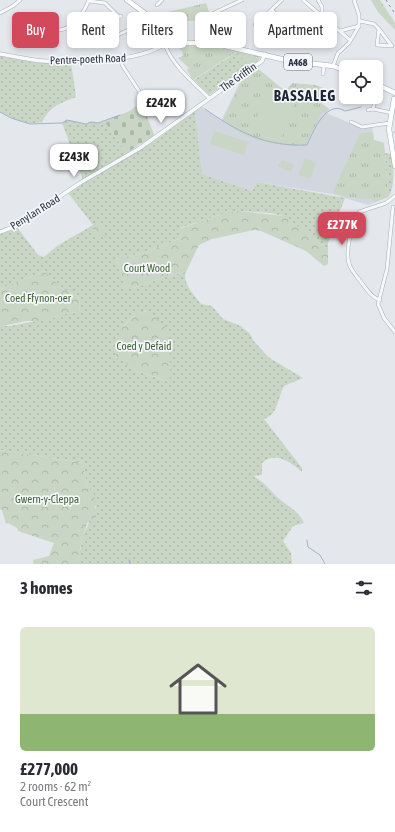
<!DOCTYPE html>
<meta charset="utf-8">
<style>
body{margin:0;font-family:"Asap Condensed",sans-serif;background:#f2f2f3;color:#2b2b33;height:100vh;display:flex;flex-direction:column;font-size:15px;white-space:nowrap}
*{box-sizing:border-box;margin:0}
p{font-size:13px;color:#7c7c81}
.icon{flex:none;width:22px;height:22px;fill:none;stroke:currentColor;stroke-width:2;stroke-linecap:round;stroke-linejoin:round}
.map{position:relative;height:564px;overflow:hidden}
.panel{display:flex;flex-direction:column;background:#fff;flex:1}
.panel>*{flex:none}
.banner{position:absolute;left:12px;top:12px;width:371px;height:36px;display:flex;gap:8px}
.fabs{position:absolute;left:339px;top:60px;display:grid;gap:8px}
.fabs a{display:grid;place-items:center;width:44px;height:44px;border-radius:6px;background:#fff;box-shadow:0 2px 6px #0003;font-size:20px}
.price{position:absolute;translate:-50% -34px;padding:0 9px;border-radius:8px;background:#fff;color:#222;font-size:13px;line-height:26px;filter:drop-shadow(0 1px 2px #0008)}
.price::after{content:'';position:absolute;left:50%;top:24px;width:12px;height:9px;margin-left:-6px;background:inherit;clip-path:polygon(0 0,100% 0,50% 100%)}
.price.active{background:#d1495b;color:#fff}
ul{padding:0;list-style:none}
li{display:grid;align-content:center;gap:8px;height:212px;padding:0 20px}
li+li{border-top:1px solid #e1e1e2}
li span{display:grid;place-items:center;height:124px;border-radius:6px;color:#555}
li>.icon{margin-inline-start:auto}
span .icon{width:72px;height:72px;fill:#fffc;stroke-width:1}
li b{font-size:17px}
h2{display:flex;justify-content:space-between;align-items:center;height:48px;padding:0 20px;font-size:17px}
.chip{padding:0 14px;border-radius:6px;background:#fff;box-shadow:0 2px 6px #0003;font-size:14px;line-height:36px}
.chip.active{background:#d1495b;color:#fff}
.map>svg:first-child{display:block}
</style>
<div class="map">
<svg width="395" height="564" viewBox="0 0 395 564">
<defs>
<pattern id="grass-dots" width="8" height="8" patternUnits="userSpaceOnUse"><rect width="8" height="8" fill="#c9d6c5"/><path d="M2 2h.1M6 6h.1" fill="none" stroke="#adb8ab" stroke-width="1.8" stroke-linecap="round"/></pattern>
<pattern id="forest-crowns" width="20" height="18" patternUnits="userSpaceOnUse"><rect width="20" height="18" fill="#c9d6c5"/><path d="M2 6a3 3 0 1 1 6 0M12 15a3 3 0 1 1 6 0" fill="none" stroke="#adb8ab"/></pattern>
<pattern id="cemetery-stones" width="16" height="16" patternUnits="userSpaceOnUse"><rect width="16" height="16" fill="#c9d6c5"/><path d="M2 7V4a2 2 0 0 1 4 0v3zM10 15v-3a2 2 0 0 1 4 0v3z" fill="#adb8ab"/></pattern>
<pattern id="park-tufts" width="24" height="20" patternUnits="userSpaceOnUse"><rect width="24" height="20" fill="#c9d6c5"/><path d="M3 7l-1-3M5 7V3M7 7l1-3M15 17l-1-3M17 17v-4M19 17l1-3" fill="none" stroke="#adb8ab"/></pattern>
</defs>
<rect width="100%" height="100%" fill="#e4e7ec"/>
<path fill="#d2d6de" d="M257 68 285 91 293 83 327 89 328 92 321 103 329 109 326 113 362 128 372 127 374 140 384 143 388 197 368 205 332 194 257 182 252 191 202 174 195 111 201 106 221 121 242 78Z"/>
<g fill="url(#grass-dots)" fill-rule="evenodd">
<path d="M237 52 250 67 209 95 194 80Z"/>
<path d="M0 56 38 63H71L76 97C62 102 49 107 42 122 27 126 13 119 0 112Z"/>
<path d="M195 111 202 174 252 191 257 182 345 198 328 243V251L323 245 283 216 270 213 239 211 228 212 180 228 181 236 179 239 142 253 116 259 126 288C145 289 168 270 185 274 184 285 195 296 201 304L212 306 223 319 241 326 250 334 253 340 268 357 303 378 284 386C278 397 278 415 264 419L302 468V472C291 462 275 451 262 463V475L253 476C263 481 269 489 277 497 287 506 298 510 304 523L293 526 283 541 291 553 292 564H79L78 561 83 536 96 507 87 486 83 463 0 450V324L3 326H10L57 317 61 314 79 312 80 304 78 296 63 289 44 271 0 289V234L17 227 38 255 44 257 57 246 93 225 68 193 160 137ZM144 311 152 315 169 339V382L134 370 121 359 115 357 120 341V329L134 316Z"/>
<path d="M67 120 86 124 91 122 98 123 104 121 127 153 83 180 62 123Z"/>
<path d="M385 153 391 154C394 167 395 189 388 197Z"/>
</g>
<g fill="url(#forest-crowns)">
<path d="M371 0H380L395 23V30L378 12Z"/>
<path d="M239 211 283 216 315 237 328 251V264L324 266 306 251 261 231 254 230 212 239 199 245 185 274C168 270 145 289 126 288L116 259 142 253 179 239 181 236 179 229 228 212Z"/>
<path d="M100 220 106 237 93 235V225Z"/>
<path d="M44 271 63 289 78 296 80 304 79 312 61 314 57 317 39 321H26L3 326 0 324V289Z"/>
<path d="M140 311C151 311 164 323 168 333 170 339 170 374 170 382L134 370 121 359 115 357 120 341V329Z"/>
<path d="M0 450 83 463 87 486 94 494 96 518 87 523 80 548 79 564H33V560L49 556 54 543 18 531 17 528 8 523 6 524 2 510 0 509Z"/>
</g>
<path fill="url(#cemetery-stones)" d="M136 106 139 112 141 111 147 117 155 137 142 145 141 143 127 153 104 121C116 115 128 114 136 106Z"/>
<g fill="url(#park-tufts)">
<path d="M206 3 211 18 214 17V21L201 19C188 23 180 21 168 12Z"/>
<path d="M176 45 220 48 258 56 260 58 258 62 250 67 236 52 193 80 187 70 189 68 178 58 183 56 182 51 177 46H173Z"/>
<path d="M257 68 285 91 293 83 315 85 328 90 321 103 329 109 326 113 322 112 307 145C279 147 244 141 223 120L243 78Z"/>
<path d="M373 132 374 140 384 143 388 197 375 202 371 199 345 197 333 192 358 137 361 133Z"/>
</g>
<g fill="#c9d6c5">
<path d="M269 89 296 101 279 142 251 130Z"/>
<path d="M286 130 300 135 297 143 283 137Z"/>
<path d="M214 131 248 142 244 155 210 144Z"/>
<path d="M305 158 316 163 310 179 298 175Z"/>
<path d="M282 160 294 165 291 172 278 166Z"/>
</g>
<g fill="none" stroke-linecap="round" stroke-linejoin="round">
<g stroke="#9fb4cc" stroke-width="1">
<path d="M205 109C238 132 266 147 307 145 313 132 326 99 345 111L361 107"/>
<path d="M155 111 162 108 180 106 183 111"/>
<path d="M0 112 11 118 30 124 62 123 67 120 86 124 91 122 98 123 120 115"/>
<path d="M394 132H395"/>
<path d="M307 540 308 547 320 555 325 564"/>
<path d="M129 560 130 564"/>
</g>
<g stroke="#a9aeb7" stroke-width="4">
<g id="minor">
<path d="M303 0 350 40"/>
<path d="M318 0 322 7V17"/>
<path d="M89 1 105 3 118 16"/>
<path d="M157 5 162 0"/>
<path d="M272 10C281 18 295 39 309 35 316 33 321 25 325 20"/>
<path d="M0 13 13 6 20 0"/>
<path d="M214 13 242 0"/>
<path d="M80 18 94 25H104"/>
<path d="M116 18 121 16"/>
<path d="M360 21 374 24 379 29 377 45 392 46 379 29"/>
<path d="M255 25 282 0"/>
<path d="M16 26C32 21 33 25 48 29 70 35 82 17 89 0"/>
<path d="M340 31 359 26"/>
<path d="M116 36 136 26 150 17"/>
<path d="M165 45C173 66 193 82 209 98"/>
<path d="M121 59 122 65 143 97"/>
<path d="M333 66 338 53 349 43 359 26V15L354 0"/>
<path d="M323 74 324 66"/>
<path d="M346 91 342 89 346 81"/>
<path d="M373 109 376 97"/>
<path d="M368 110 373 109 392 113"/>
<path d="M351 122 362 127 390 123"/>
<path d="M393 207 387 269 378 304 384 318 395 332"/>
<path d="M380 300C372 298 368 291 364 286 359 279 353 273 350 266 344 253 352 223 359 212L386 203 395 196"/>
</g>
</g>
<g stroke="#a9aeb7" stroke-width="4.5">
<g id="tertiary">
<path d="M0 54C14 56 29 60 43 61 76 63 147 63 171 39"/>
<path d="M0 232 16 226 80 183 140 148 262 61 265 54"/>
</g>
</g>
<g stroke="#a3abb8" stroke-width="5.5">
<g id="primary">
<path d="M127 0 150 17 166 35 177 42 221 45 290 61 333 66 346 71"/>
<path d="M376 84 395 93"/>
<path d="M394 99 389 129 395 166"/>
</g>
</g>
<use href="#minor" stroke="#f7f8fa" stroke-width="3"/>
<use href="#tertiary" stroke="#f7f8fa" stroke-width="3.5"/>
<use href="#primary" stroke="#fff" stroke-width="4.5"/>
<path stroke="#7d8696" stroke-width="1" stroke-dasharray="2 4" stroke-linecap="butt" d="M386 0 395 14"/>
</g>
<g text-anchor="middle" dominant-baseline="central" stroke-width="3.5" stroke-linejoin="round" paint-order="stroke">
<rect fill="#f4f6f9" stroke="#676e7b" stroke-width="1" x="284" y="54" width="28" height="16" rx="3"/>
<g font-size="10" font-weight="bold" fill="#2b3445">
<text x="298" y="62">A468</text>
</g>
<g font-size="11" fill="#2b3445" stroke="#f4f6f9">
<text transform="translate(88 59) rotate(-2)">Pentre-poeth Road</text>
<text transform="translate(238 77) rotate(-35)">The Griffin</text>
<text transform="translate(35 212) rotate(-32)">Penylan Road</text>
</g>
<g font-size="11" fill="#3f6138" stroke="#f4f6f9">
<text x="147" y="268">Court Wood</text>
<text x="38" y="298">Coed Ffynon-oer</text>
<text x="144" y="346">Coed y Defaid</text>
<text x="47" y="499">Gwern-y-Cleppa</text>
</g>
<g font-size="15" font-weight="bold" letter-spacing="1" fill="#1d2536" stroke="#f4f6f9">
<text x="305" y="95">BASSALEG</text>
</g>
</g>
</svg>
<div class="fabs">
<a><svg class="icon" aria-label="locate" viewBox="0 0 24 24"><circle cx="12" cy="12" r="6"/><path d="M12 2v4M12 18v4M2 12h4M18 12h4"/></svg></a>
</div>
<b class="price" style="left:161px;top:124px">£242K</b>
<b class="price" style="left:74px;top:178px">£243K</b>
<b class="price active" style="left:342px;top:246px">£277K</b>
<div class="banner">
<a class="chip active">Buy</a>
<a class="chip">Rent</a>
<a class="chip">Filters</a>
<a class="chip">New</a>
<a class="chip">Apartment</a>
</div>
</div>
<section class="panel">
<h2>3 homes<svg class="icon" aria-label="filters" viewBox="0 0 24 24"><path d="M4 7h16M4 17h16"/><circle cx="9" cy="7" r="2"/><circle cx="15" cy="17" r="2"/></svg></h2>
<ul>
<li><span style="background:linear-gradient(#dfe7d0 70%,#8fb573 0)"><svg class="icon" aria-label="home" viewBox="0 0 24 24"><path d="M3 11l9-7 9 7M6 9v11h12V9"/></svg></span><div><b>£277,000</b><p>2 rooms · 62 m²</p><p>Court Crescent</p></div></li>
</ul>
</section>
